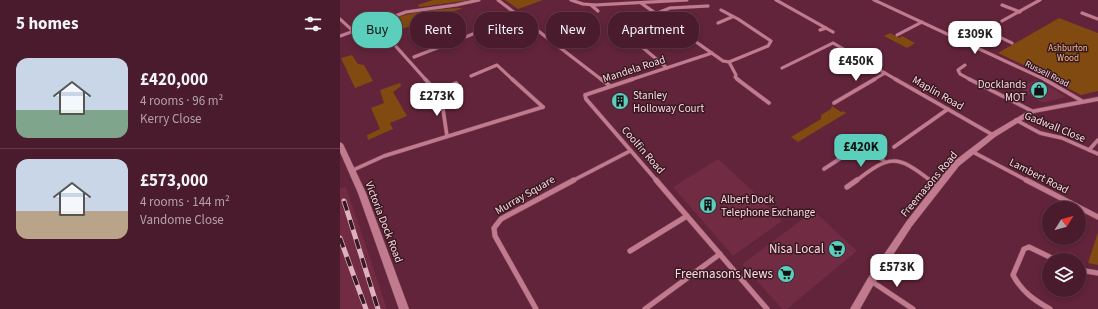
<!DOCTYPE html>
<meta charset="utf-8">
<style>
body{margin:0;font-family:"Source Sans 3",sans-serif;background:#512434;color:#f1f3f6;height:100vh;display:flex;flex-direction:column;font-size:15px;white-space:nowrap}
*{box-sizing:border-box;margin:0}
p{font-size:13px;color:#b2a1a9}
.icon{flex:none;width:22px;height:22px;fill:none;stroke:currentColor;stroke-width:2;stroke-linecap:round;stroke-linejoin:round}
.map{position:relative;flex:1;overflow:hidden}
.details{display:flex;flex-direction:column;background:#4a1b2c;width:340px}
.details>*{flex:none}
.banner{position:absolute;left:12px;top:12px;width:380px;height:36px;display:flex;gap:8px}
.needle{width:26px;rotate:53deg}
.controls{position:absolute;left:702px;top:201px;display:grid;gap:8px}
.controls a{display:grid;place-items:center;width:44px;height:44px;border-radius:50%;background:#4a1b2c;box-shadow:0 2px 6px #0003,0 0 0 1px #613948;font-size:20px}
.price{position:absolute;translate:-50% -34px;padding:0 9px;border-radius:8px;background:#fff;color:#222;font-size:13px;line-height:26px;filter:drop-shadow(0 1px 2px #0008)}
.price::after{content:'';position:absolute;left:50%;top:24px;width:12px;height:9px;margin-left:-6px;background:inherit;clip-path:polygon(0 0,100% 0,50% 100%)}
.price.on{background:#5bcebc;color:#111}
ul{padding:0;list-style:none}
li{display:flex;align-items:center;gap:12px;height:100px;padding:0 16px}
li+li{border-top:1px solid #613948}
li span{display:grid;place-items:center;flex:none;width:112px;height:80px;border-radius:12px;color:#555}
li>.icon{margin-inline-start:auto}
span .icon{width:48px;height:48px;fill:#fffc;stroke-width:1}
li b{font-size:17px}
h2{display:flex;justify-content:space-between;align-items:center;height:48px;padding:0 16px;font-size:17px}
.chip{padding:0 14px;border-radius:16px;background:#4a1b2c;box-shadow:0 2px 6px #0003,0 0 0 1px #613948;font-size:14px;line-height:36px}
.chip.on{background:#5bcebc;color:#111}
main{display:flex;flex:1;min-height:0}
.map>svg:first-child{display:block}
</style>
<main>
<section class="details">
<h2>5 homes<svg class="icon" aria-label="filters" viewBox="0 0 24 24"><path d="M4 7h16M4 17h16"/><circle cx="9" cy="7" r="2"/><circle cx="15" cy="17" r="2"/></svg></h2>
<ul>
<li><span style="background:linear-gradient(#c9d6e8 65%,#7fa58c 0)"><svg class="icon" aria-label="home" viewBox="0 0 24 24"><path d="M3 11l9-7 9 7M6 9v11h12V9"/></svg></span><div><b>£420,000</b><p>4 rooms · 96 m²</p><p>Kerry Close</p></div></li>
<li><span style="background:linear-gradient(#c9d6e8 65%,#b9a48a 0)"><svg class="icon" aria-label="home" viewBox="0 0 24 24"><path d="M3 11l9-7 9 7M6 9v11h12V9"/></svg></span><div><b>£573,000</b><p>4 rooms · 144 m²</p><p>Vandome Close</p></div></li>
</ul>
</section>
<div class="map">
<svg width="758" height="309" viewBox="0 0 758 309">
<rect width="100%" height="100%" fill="#62243a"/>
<g fill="#712b43">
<path d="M696 80 715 90 726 97 707 102H701L679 88Z"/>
<path d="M378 159 415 193 442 221 393 256 333 187Z"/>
<path d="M6 187 10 199 47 309H0V188Z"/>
<path d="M474 211 517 251 447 309H442L402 264Z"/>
</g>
<g fill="#814a10">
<path d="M93 0H131L79 7 78 5Z"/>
<path d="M165 0H203L178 9Z"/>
<path d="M123 8 53 32 45 24C53 13 108 8 123 8Z"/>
<path d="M719 18 758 33V91L741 95 698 72 658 53Z"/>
<path d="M550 33 559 38 562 36 575 43 567 48 544 36Z"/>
<path d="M12 55 18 64 24 65 33 81 15 88 1 58Z"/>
<path d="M60 83 61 86 53 92 67 116 50 123 53 129 28 140 27 135 40 129 31 108 44 103 40 90Z"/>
<path d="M492 106 501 112 503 111 506 113 458 142 451 137 481 119V115L491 109Z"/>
<path d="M758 232V265L748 263Z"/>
</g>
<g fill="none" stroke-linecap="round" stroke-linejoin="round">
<g stroke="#7c455a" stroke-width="3.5">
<g id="minor-far2">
<path d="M158 0 262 80"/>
<path d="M231 0 243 4 255 5 347 0"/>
<path d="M436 0 493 32"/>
<path d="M534 0 706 80"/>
<path d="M301 3 383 61 389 62 396 75 395 77 399 80"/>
<path d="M251 5 258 11"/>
<path d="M662 5 680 12"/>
<path d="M381 10 398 19 431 41 428 46 389 62"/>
<path d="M742 13 758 19"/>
<path d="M315 14 330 8 368 6"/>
<path d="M0 19 13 31"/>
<path d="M662 21 700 0"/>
<path d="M35 23 86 80"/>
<path d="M378 23 392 17"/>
<path d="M632 24 672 43"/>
<path d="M480 30 486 28"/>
<path d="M274 32 292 46 302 47 327 68"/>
<path d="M557 35 582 22"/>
<path d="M0 36 66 12 116 5 139 0"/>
<path d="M636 47 655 35"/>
<path d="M74 57 179 16"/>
<path d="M625 65 618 70 620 74 631 80"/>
<path d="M442 68 493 43 557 80"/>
<path d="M131 76 157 65 173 80"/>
<path d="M290 80 372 53"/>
<path d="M533 80 545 73"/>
</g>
</g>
<g stroke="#7c455a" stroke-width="4.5">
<g id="minor-far1">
<path d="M85 79 101 96 107 136"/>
<path d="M172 79 203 107"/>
<path d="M261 79 270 86"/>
<path d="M293 79 245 95 246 99 317 181"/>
<path d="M397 79 429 103"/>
<path d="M555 79 653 135"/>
<path d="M629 79 692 111"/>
<path d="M704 79 742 101"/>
<path d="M96 91 116 83"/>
<path d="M494 103 535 79"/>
<path d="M676 120 700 133 722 138 758 154"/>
<path d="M554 147 608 109"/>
<path d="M749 150 758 140"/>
<path d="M631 151 688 181"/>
<path d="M484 169 521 145 544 161"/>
<path d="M11 171 44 156 203 107"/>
<path d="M232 181 290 151"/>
<path d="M516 181C549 155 557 154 591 181"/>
</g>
</g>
<g stroke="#7c455a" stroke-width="6">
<g id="minor">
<path d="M316 180 427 309"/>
<path d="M590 180 598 186"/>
<path d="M686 180 758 217"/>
<path d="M507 187 517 180"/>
<path d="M290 251 347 216"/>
<path d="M739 270 758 273"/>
<path d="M531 281 573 309"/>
<path d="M196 309 155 236 154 228 161 219 234 180"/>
<path d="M305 309 380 254"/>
<path d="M710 309C694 300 682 292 673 275L684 249 689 247 716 260"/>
</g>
</g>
<g stroke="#7c455a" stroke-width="1">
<g id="tertiary">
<path d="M758 97V101L694 113 655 137 619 166 572 226 534 284 520 309H510L528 278 566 222 613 162 651 133 690 110Z"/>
<path d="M0 142 3 144 26 193 69 309H59L18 193 0 152Z"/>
</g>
</g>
<use href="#minor-far2" stroke="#c17a8e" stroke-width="3"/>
<use href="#minor-far1" stroke="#c17a8e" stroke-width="3.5"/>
<use href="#minor" stroke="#c17a8e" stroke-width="5"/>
<use href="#tertiary" fill="#c17a8e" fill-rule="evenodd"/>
<g stroke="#deb1be" stroke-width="5">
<g id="rail">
<path d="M4 201 38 309"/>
<path d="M0 238 26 309"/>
</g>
</g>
<use href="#rail" stroke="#361a22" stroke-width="3.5" stroke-dasharray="10" stroke-linecap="butt"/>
</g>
<defs>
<g id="shop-disc" transform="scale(0.9)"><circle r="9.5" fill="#5bcebc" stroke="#361a22"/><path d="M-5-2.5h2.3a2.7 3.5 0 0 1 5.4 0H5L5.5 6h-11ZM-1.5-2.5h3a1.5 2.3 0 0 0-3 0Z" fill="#111"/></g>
<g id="building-disc" transform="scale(0.9)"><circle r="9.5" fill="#5bcebc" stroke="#361a22"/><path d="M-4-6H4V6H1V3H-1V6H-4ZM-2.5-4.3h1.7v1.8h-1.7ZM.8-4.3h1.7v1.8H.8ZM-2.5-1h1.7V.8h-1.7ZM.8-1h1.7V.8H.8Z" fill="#111"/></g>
<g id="supermarket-disc" transform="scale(0.9)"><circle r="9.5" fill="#5bcebc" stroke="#361a22"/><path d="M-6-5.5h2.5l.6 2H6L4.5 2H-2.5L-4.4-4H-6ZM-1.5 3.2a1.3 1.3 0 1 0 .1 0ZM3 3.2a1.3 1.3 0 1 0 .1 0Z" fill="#111"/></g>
</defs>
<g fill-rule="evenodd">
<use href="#shop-disc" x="699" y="90"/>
<use href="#building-disc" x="280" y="101"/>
<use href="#building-disc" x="368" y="205"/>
<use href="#supermarket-disc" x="497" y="249"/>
<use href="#supermarket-disc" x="446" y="274"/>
</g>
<g text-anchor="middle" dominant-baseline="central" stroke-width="3" stroke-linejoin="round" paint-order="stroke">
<g font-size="9" fill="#f8b984" stroke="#361a22">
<text x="728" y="48">Ashburton<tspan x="728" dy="10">Wood</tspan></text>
</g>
<g font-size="9" fill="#fed6e0" stroke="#361a22">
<text transform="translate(707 74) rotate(27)">Russell Road</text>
</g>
<g font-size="11" fill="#fed6e0" stroke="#361a22">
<text transform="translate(294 69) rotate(-18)">Mandela Road</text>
<text transform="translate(598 93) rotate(30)">Maplin Road</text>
<text transform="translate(715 127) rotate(22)">Gadwall Close</text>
<text transform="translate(303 150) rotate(49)">Coolfin Road</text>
<text transform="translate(699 176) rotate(27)">Lambert Road</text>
<text transform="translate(589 184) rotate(-50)">Freemasons Road</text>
<text transform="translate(185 195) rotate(-30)">Murray Square</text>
<text transform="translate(44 222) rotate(69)">Victoria Dock Road</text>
</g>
<g font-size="11" fill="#fed6e0" stroke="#361a22" text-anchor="start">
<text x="686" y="84" text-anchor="end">Docklands<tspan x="686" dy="13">MOT</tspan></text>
<text x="293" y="95">Stanley<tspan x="293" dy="13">Holloway Court</tspan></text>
<text x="381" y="199">Albert Dock<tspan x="381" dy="13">Telephone Exchange</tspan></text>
</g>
<g font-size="13" fill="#fed6e0" stroke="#361a22" text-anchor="end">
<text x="484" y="249">Nisa Local</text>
<text x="433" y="274">Freemasons News</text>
</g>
</g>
</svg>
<div class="controls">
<a><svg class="needle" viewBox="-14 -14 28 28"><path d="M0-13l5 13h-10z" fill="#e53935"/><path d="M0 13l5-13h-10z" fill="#b2a1a9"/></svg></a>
<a><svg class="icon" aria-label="layers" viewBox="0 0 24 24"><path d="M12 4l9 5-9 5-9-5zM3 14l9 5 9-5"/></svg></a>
</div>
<b class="price" style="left:635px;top:55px">£309K</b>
<b class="price" style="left:516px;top:82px">£450K</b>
<b class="price" style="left:97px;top:117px">£273K</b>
<b class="price on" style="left:521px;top:168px">£420K</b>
<b class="price" style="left:557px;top:288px">£573K</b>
<div class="banner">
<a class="chip on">Buy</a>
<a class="chip">Rent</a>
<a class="chip">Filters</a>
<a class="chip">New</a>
<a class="chip">Apartment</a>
</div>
</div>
</main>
